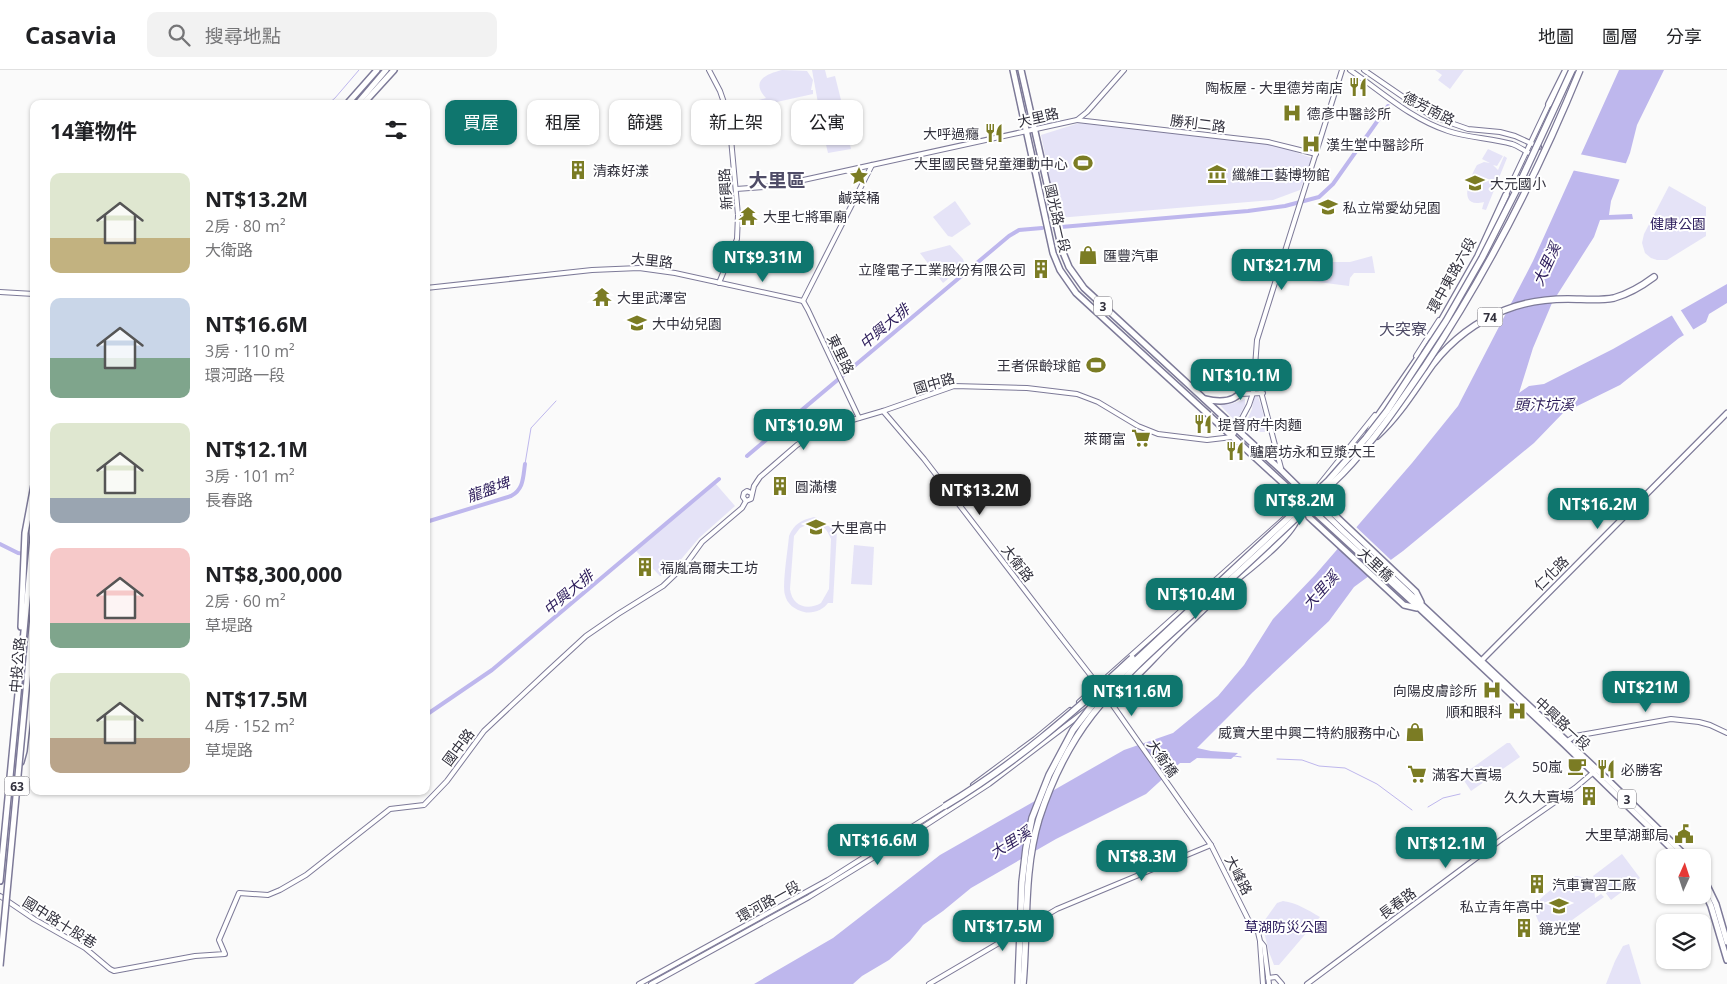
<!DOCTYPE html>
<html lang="zh-TW">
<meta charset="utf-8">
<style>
body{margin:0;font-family:"Open Sans","Noto Sans TC",sans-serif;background:#f2f2f2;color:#202124;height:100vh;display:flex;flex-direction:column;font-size:19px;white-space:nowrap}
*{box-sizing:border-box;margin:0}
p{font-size:16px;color:#757577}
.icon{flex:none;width:28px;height:28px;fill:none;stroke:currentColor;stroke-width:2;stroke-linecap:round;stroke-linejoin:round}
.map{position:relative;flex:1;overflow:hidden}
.details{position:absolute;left:30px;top:30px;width:400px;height:695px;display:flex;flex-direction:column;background:#fff;border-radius:10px;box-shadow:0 1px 4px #0004}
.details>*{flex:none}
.top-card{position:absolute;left:445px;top:30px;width:475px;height:45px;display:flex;gap:10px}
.needle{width:32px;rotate:3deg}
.tools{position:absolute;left:1656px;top:779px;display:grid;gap:10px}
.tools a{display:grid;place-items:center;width:55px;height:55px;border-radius:10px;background:#fff;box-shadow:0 1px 4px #0004;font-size:25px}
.price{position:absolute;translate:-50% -42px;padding:0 11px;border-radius:10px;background:#0f766e;color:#fff;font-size:16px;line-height:32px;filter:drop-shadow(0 1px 2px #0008)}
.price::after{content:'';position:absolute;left:50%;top:30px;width:15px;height:11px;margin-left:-8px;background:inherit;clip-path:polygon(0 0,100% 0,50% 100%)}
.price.on{background:#222;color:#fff}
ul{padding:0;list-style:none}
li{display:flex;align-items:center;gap:15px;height:125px;padding:0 20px}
li span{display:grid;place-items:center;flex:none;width:140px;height:100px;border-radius:10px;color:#555}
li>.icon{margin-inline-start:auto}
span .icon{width:60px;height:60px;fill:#fffc;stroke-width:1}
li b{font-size:21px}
h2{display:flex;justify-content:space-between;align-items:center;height:60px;padding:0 20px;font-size:21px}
.pill{padding:0 18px;border-radius:10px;background:#fff;box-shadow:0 1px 4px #0004;font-size:18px;line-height:45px}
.pill.on{background:#0f766e;color:#fff}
header{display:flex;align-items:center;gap:30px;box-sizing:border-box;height:70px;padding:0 25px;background:#fff;border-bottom:1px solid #e0e0e0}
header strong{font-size:24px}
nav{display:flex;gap:28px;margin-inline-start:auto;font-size:18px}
.search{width:350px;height:45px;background:#f2f2f2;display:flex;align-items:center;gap:12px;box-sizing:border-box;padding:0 18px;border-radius:10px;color:#757577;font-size:19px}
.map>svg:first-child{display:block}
</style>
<header>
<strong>Casavia</strong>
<div class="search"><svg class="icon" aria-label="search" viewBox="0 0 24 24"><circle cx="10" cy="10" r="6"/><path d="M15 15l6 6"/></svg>搜尋地點</div>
<nav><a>地圖</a><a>圖層</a><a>分享</a></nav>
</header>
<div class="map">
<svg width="1727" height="914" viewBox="0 0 1727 914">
<rect width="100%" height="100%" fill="#fafafa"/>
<g fill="#e5e3f7" fill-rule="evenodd">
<path d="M782 0 807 1 813 10 811 20H813V24L754 37 752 32 766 28C750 11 766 4 782 0Z"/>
<path d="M812 0H825L827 8 835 6 841 30 838 33 836 60 846 58 851 79 828 83 823 62 831 57 829 54 822 55Z"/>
<path d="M1435 0H1464L1450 19 1438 10 1442 5Z"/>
<path d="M1079 53 1267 74 1287 79 1312 88 1300 120 1273 130 1058 148 1041 65Z"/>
<path d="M1488 79 1503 86 1497 96 1493 95 1498 100 1504 86 1507 88 1486 140 1482 139 1484 132C1456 139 1470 107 1477 95L1484 92 1490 93 1482 89Z"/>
<path d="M1669 116 1706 137V166L1667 190H1657L1651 188 1645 183 1642 173 1644 164Z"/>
<path d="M955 131 971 154 952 167 948 166 933 147Z"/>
<path d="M950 175 963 189 965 195 943 213 920 183Z"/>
<path d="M1372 186 1375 203H1354L1350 208 1349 216 1310 211 1293 206 1318 192H1350Z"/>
<path d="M1258 326 1268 360 1267 362H1251L1244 357 1252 339 1254 327Z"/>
<path d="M1245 329V335L1236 352 1220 335 1231 334Z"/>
<path d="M715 413 735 436 699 468 667 506H660L636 481Z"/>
<path d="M814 447C823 449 829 459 837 460L833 533H828C823 540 813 544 804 542 795 540 787 534 785 525 782 514 788 479 789 466 794 454 801 450 814 447ZM811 453C822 453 827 459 831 469L829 519 821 533C807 541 792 536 790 519L794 466 800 458Z"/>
<path d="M854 475 874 477 872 515 851 514Z"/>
<path d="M1507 673H1510L1520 687 1471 721 1461 706Z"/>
<path d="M1622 784 1640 808 1611 830 1593 806Z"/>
<path d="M1573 806C1587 805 1595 814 1595 828L1601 824 1604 827 1550 866 1548 863 1552 859C1545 858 1540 856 1537 848 1535 843 1534 838 1537 833 1541 826 1565 809 1573 806Z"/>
<path d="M1283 831C1297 833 1308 840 1320 847L1279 895H1274L1269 882 1262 854 1277 833Z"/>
<path d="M1629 874 1641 914H1606L1615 891 1623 876Z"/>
</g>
<path fill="#beb7ed" d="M1619 0H1664L1637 55 1630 83 1611 131 1609 145 1632 144 1633 149 1600 150 1594 167 1552 233 1533 278 1519 323 1529 316 1544 314 1613 279 1727 214V233L1709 244 1706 252 1679 268 1620 315 1563 343 1534 373 1403 481 1354 517 1329 551 1253 622 1197 678 1211 681 1238 683 1231 689 1197 688 1190 693H1180L1146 724 1056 769 971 818 943 841 923 855 910 871 889 890 862 906 853 914H754L833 868 940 785 1124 680 1173 663 1218 626 1244 595 1273 549 1315 505 1412 393 1458 336 1533 191Z"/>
<g fill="#fafafa">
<path d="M1579 84 1629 94 1622 110 1571 100Z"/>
<path d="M1680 239 1695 262 1685 267 1671 244Z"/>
<path d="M1354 455 1392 491 1370 508 1336 476Z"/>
</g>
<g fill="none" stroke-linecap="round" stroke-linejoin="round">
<g stroke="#beb7ed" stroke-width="1">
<path d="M328 34 335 28 359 0"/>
<path d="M525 394 531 358 556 331"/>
<path d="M1234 686 1241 687"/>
<path d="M1277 689 1302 690 1319 696 1345 698 1377 714 1412 740"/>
<path d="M1428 737 1443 728 1460 724"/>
</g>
<g stroke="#beb7ed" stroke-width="4">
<path d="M1061 157 1248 141 1285 136 1319 127 1333 114 1388 36"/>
<path d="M747 386 1009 166 1019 160 1042 158"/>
<path d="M426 452 511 426C524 419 523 407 525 394"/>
<path d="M0 474 18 483 34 485"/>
<path d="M426 645 492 600 719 409"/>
</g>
<g stroke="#7d7a98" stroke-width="6">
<g id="tertiary">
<path d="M709 0 720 21 729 47 738 145 737 169 719 213"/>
<path d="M1350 0C1382 22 1411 49 1448 61 1469 68 1491 68 1512 74 1518 76 1523 80 1529 83"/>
<path d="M1364 0 1431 46 1468 59 1500 62 1515 66 1539 77"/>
<path d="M1077 50 1268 72 1316 84"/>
<path d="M736 119 776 116 1077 50 1087 42 1124 0"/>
<path d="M1505 127 1549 34"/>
<path d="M426 218 592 200 639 198 675 203 803 231"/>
<path d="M0 222 34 224"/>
<path d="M803 231 872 95"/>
<path d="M803 231 808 240 859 348"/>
<path d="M1416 286 1439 250"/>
<path d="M1255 299 1281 398"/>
<path d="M1407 317 1448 254"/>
<path d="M1240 324 1263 323"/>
<path d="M883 341 924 389 1060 566"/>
<path d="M1315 420 1375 345"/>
<path d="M746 431 743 427 744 423 747 421 751 423"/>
<path d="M1126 611 1155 583"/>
<path d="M1079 632 1286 447"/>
<path d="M1566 672 1575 666 1671 649 1699 652 1710 655 1727 663"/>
<path d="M973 715 1035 669 1070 640"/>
<path d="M1187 741 1211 775 1249 851 1257 858 1260 871 1264 876 1269 914"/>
<path d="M0 826 34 849 85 878 110 899 114 901 195 886 225 884 219 870 239 823 268 825 280 820 306 805 390 739 424 735 447 711 484 661 548 601 586 566 618 544 663 516 686 494 702 472 742 438 746 431 751 429 754 416 760 407 797 375 814 364 825 358 883 341 954 316 1027 318 1077 324 1098 332 1138 356 1158 364 1207 370 1232 367 1249 335 1253 323 1257 270 1342 0"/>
<path d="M1260 872 1263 914"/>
<path d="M1268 908 1276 907 1282 914"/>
<path d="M639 914 828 810 945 736"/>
<path d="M651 914 809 827 912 764 989 714 1088 639"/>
<path d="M929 914 1057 839 1211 775"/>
<path d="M1307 914 1502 769 1575 718 1595 701"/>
</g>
</g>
<g stroke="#7d7a98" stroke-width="7">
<path id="secondary" d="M1480 592 1727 343"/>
</g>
<g stroke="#7d7a98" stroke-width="8">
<g id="primary">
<path d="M1013 0 1053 183 1060 200 1076 223 1419 538 1564 674 1681 788"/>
<path d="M1021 0 1062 180 1069 197 1084 218 1282 401 1343 461 1607 709 1688 788"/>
<path d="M347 34 377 0"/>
<path d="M357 34 386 0"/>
<path d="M363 34 394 0"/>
<path d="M1205 329C1230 335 1241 328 1253 306"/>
<path d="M1312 429 1323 434 1416 522 1421 532"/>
<path d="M1306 436 1309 447 1404 535 1417 538"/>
<path d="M21 557 25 463 34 415"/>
<path d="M21 692 24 681 34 591"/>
<path d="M1702 805 1716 834 1727 872"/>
<path d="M0 811 34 457"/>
<path d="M1702 816 1711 836 1727 890"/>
</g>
</g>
<g stroke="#7d7a98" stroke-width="8">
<g id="trunk">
<path d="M1549 34 1566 0"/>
<path d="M1432 267 1478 186 1506 125"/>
<path d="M1369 363 1373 353 1420 285"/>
<path d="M1377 366C1400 345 1415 319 1433 294 1452 270 1477 251 1505 240 1525 232 1547 229 1568 229 1583 229 1599 231 1614 228 1628 224 1642 216 1654 207"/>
<path d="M1109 626C1131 615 1147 595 1164 578 1188 554 1211 531 1237 509 1253 496 1293 465 1298 446"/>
</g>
</g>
<use href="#tertiary" stroke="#fff" stroke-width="4"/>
<use href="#secondary" stroke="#fff" stroke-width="4.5"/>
<use href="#primary" stroke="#fff" stroke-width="5"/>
<use href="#trunk" stroke="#fff" stroke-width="5.5"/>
<g stroke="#7d7a98" stroke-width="6" stroke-linecap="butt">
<path id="tertiary-bridge" d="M1060 566 1102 620 1187 741"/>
</g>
<g stroke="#7d7a98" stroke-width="8" stroke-linecap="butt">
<path id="primary-bridge" d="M0 896 34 536"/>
</g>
<g stroke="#7d7a98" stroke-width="8" stroke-linecap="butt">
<g id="trunk-bridge">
<path d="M945 736C1015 694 1072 644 1132 588"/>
<path d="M1018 914 1022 812 1026 778 1032 748 1049 705 1073 660 1105 619 1328 411 1366 368 1387 341 1446 251 1482 188 1516 121 1572 0"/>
<path d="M1023 914C1028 859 1023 802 1039 749 1051 712 1068 676 1092 645 1125 603 1168 567 1207 531 1253 489 1298 447 1342 404 1374 371 1399 334 1425 296 1487 203 1538 103 1580 0"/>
</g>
</g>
<use href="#tertiary-bridge" stroke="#fff" stroke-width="4"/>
<use href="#primary-bridge" stroke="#fff" stroke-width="5"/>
<use href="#trunk-bridge" stroke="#fff" stroke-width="5.5"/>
</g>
<defs>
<g id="restaurant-bare" transform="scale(1.5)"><path d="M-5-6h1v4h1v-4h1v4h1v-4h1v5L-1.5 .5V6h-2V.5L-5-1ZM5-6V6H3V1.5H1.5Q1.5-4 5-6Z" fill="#7b7c24" stroke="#fff" stroke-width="2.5" paint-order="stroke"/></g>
<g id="hospital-bare" transform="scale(1.5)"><path d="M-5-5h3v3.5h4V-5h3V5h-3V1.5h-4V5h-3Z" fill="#7b7c24" stroke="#fff" stroke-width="2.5" paint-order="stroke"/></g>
<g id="stadium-bare" transform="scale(1.5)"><path d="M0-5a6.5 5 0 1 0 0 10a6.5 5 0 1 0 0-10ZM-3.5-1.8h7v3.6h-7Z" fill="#7b7c24" stroke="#fff" stroke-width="2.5" paint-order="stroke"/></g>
<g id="building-bare" transform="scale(1.5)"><path d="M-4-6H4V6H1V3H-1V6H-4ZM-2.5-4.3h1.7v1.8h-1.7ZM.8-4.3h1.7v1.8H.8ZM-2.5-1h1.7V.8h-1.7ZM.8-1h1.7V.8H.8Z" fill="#7b7c24" stroke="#fff" stroke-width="2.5" paint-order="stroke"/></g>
<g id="museum-bare" transform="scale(1.5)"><path d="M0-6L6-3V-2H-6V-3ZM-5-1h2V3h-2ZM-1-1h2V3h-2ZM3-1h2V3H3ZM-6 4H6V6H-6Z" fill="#7b7c24" stroke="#fff" stroke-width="2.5" paint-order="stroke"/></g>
<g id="sight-bare" transform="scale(1.5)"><path d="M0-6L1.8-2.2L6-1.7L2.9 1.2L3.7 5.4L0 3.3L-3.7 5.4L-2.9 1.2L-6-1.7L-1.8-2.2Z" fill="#7b7c24" stroke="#fff" stroke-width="2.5" paint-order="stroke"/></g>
<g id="school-bare" transform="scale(1.5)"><path d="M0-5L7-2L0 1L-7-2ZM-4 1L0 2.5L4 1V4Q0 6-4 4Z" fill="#7b7c24" stroke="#fff" stroke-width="2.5" paint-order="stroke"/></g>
<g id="temple-bare" transform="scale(1.5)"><path d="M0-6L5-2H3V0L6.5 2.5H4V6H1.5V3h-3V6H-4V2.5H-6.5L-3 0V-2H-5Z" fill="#7b7c24" stroke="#fff" stroke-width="2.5" paint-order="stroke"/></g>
<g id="shop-bare" transform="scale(1.5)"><path d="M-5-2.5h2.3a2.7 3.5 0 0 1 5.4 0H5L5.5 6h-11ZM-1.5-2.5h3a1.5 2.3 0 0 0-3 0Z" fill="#7b7c24" stroke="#fff" stroke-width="2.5" paint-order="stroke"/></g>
<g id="supermarket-bare" transform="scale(1.5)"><path d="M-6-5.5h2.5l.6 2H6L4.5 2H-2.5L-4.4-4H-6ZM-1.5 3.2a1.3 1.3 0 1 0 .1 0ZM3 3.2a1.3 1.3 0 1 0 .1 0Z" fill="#7b7c24" stroke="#fff" stroke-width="2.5" paint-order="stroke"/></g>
<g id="cafe-bare" transform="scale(1.5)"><path d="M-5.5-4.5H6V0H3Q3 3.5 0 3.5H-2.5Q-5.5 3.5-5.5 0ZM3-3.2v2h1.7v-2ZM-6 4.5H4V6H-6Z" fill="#7b7c24" stroke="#fff" stroke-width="2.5" paint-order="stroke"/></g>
<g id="civic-bare" transform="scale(1.5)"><path d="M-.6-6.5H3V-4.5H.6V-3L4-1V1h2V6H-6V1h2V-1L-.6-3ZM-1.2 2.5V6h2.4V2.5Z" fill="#7b7c24" stroke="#fff" stroke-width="2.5" paint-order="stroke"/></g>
</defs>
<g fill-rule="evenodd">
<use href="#restaurant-bare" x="1358" y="17"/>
<use href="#hospital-bare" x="1292" y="43"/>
<use href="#restaurant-bare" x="994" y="63"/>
<use href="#hospital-bare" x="1311" y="74"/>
<use href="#stadium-bare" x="1083" y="93"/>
<use href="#building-bare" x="578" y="100"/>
<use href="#museum-bare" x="1217" y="104"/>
<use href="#sight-bare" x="859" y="106"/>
<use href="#school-bare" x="1475" y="113"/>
<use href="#school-bare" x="1328" y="137"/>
<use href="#temple-bare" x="748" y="146"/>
<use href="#shop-bare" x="1088" y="185"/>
<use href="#building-bare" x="1041" y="199"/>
<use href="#temple-bare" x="602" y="227"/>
<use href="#school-bare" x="637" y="253"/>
<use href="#stadium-bare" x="1096" y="295"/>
<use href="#restaurant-bare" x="1203" y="354"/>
<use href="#supermarket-bare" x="1141" y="368"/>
<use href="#restaurant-bare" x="1235" y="381"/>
<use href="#building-bare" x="780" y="416"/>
<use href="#school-bare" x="816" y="457"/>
<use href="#building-bare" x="645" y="497"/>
<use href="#hospital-bare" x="1492" y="620"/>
<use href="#hospital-bare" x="1517" y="641"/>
<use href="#shop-bare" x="1415" y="662"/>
<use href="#cafe-bare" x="1577" y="696"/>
<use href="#restaurant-bare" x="1606" y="699"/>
<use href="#supermarket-bare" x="1417" y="704"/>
<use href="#building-bare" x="1589" y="726"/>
<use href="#civic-bare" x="1684" y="764"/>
<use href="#building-bare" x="1537" y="814"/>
<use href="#school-bare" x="1559" y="836"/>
<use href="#building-bare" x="1524" y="858"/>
</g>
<g text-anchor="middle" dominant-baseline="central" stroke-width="4" stroke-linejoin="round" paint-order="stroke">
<g fill="#fff" stroke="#706f77" stroke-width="1">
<rect x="1094" y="226.5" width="18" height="19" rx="4"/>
<rect x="1477.5" y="237.5" width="25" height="19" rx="4"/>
<rect x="4.5" y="706.5" width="25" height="19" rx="4"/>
<rect x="1618" y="719.5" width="18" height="19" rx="4"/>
</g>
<g font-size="12" font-weight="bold" fill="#32313d">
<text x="1103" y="236">3</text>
<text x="1490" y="247">74</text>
<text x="17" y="716">63</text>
<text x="1627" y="729">3</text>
</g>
<g font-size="14" fill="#32313d" stroke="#fff" text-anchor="start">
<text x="1343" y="17" text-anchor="end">陶板屋 - 大里德芳南店</text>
<text x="1307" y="43">德彥中醫診所</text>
<text x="979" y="63" text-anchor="end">大呼過癮</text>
<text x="1326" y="74">漢生堂中醫診所</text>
<text x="1068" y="93" text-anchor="end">大里國民暨兒童運動中心</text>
<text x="593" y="100">清森好漾</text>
<text x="1232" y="104">纖維工藝博物館</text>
<text x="1490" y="113">大元國小</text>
<text x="859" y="127" text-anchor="middle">鹹菜桶</text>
<text x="1343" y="137">私立常愛幼兒園</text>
<text x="763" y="146">大里七將軍廟</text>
<text x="1103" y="185">匯豐汽車</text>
<text x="1026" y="199" text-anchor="end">立隆電子工業股份有限公司</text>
<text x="617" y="227">大里武澤宮</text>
<text x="652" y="253">大中幼兒園</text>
<text x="1081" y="295" text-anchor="end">王者保齡球館</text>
<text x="1218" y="354">提督府牛肉麵</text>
<text x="1126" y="368" text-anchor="end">萊爾富</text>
<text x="1250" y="381">驢磨坊永和豆漿大王</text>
<text x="795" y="416">圓滿樓</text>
<text x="831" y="457">大里高中</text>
<text x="660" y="497">福胤高爾夫工坊</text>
<text x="1477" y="620" text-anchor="end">向陽皮膚診所</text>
<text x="1502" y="641" text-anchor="end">順和眼科</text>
<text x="1400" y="662" text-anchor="end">威寶大里中興二特約服務中心</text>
<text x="1562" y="696" text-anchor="end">50嵐</text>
<text x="1621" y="699">必勝客</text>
<text x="1432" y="704">滿客大賣場</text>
<text x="1574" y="726" text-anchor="end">久久大賣場</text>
<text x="1669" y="764" text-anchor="end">大里草湖郵局</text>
<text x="1552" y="814">汽車實習工廠</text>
<text x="1544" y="836" text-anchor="end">私立青年高中</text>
<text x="1539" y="858">鏡光堂</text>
</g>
<g font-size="14" fill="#32313d" stroke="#fff">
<text transform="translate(1429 38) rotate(27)">德芳南路</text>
<text transform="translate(1038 47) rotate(-13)">大里路</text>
<text transform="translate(1198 53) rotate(7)">勝利二路</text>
<text transform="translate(725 119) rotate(-94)">新興路</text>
<text transform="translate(1058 148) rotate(77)">國光路一段</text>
<text transform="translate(652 190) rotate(6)">大里路</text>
<text transform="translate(1451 205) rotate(-61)">環中東路六段</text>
<text transform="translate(841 284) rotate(64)">東里路</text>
<text transform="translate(934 313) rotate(-16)">國中路</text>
<text transform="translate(1018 493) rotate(52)">大衛路</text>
<text transform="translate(1376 494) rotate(43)">大里橋</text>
<text transform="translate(1551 503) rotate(-45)">仁化路</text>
<text transform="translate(17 595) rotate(-85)">中投公路</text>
<text transform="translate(1563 653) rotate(43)">中興路一段</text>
<text transform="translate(458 677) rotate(-53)">國中路</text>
<text transform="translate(1163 688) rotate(55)">大衛橋</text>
<text transform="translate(1239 805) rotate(63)">大峰路</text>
<text transform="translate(768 831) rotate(-29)">環河路一段</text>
<text transform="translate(1397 833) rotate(-37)">長春路</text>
<text transform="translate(60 852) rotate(32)">國中路十股巷</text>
</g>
<g font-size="14" fill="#322361" stroke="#fff">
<text x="1678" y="153">健康公園</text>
<text x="1286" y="856">草湖防災公園</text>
</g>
<g font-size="15" font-style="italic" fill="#2d1d5b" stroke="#fff">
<text transform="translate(1546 194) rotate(-65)">大里溪</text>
<text transform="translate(884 256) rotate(-40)">中興大排</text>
<text x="1544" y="334">頭汴坑溪</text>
<text transform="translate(488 419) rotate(-20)">龍盤埤</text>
<text transform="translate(1320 520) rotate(-48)">大里溪</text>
<text transform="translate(568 522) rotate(-40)">中興大排</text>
<text transform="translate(1010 772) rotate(-32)">大里溪</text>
</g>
<g font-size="16" fill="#4f4c67" stroke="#fff">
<text x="1403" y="259">大突寮</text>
</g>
<g font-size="19" font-weight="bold" fill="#4f4c67" stroke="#fff">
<text x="777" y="110">大里區</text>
</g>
</g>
</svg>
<div class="tools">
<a><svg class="needle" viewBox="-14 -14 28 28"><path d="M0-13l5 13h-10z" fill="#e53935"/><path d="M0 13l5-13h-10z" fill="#757577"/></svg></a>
<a><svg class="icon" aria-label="layers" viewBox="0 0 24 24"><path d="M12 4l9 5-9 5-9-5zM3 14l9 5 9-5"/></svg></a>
</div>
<b class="price" style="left:763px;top:213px">NT$9.31M</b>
<b class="price" style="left:1282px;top:221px">NT$21.7M</b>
<b class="price" style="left:1241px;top:331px">NT$10.1M</b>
<b class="price" style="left:804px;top:381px">NT$10.9M</b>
<b class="price on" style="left:980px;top:446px">NT$13.2M</b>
<b class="price" style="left:1300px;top:456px">NT$8.2M</b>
<b class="price" style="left:1598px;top:460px">NT$16.2M</b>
<b class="price" style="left:1196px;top:550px">NT$10.4M</b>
<b class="price" style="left:1646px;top:643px">NT$21M</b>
<b class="price" style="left:1132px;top:647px">NT$11.6M</b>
<b class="price" style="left:878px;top:796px">NT$16.6M</b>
<b class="price" style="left:1446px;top:799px">NT$12.1M</b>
<b class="price" style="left:1142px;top:812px">NT$8.3M</b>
<b class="price" style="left:1003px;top:882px">NT$17.5M</b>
<div class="top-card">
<a class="pill on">買屋</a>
<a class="pill">租屋</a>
<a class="pill">篩選</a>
<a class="pill">新上架</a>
<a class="pill">公寓</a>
</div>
<section class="details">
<h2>14筆物件<svg class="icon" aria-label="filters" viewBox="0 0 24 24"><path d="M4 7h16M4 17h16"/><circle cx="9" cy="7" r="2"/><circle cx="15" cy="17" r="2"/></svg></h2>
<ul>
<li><span style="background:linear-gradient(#dfe7d0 65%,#c2b280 0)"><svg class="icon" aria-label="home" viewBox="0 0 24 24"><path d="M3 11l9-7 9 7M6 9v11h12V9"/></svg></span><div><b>NT$13.2M</b><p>2房 · 80 m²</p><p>大衛路</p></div></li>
<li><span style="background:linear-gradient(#c9d6e8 60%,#7fa58c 0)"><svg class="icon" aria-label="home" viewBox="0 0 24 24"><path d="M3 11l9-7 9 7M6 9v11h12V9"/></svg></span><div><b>NT$16.6M</b><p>3房 · 110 m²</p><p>環河路一段</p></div></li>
<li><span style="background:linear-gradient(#dfe7d0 75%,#9aa5b1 0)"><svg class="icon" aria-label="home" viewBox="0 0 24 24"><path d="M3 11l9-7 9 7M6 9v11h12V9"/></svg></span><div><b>NT$12.1M</b><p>3房 · 101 m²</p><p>長春路</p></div></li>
<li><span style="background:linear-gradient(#f6c9c9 75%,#7fa58c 0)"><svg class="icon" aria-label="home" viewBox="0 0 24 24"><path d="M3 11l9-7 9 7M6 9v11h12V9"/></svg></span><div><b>NT$8,300,000</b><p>2房 · 60 m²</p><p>草堤路</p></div></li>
<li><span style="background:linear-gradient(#dfe7d0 65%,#b9a48a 0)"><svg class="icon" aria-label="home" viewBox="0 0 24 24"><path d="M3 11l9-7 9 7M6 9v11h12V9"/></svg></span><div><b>NT$17.5M</b><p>4房 · 152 m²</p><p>草堤路</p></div></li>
</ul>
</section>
</div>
